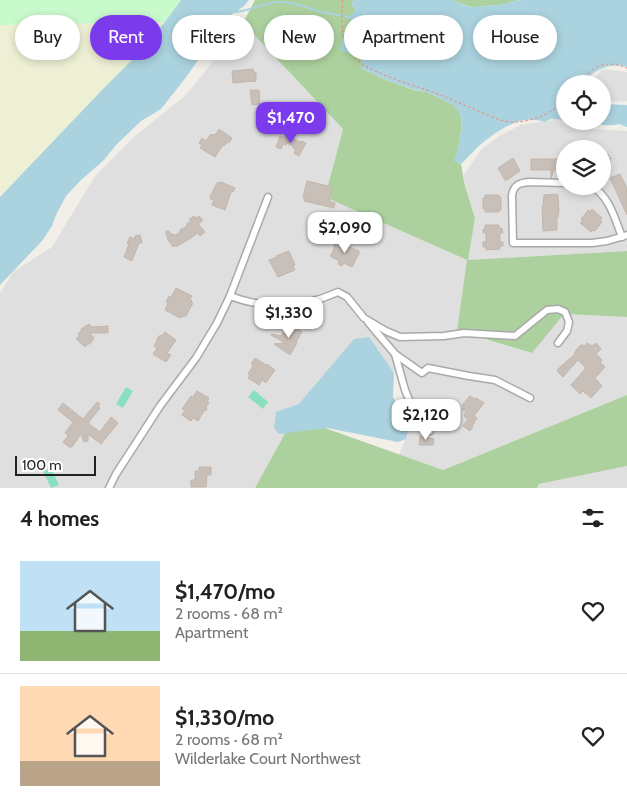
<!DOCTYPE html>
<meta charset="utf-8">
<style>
body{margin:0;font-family:Cabin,sans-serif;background:#f2f2f2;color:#222;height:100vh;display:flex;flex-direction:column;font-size:19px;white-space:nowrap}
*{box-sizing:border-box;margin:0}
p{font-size:16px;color:#767676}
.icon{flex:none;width:28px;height:28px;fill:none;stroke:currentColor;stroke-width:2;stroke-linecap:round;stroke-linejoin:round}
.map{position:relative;height:488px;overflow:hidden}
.panel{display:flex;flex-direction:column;background:#fff;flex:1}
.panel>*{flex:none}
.banner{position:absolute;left:15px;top:15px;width:598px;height:45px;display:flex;gap:10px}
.controls{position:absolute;left:556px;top:75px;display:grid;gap:10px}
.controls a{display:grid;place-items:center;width:55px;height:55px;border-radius:50%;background:#fff;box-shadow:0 2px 8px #0003;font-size:25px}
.scale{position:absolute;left:15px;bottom:12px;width:81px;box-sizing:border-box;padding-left:5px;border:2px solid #222;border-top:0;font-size:14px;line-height:18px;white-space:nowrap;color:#222;-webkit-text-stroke:4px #fff;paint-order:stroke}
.price{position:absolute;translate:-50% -42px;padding:0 11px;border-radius:10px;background:#fff;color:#222;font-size:16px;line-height:32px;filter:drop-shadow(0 1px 2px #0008)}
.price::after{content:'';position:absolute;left:50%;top:30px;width:15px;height:11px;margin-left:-8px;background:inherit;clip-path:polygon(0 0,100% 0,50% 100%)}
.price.active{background:#7c3aed;color:#fff}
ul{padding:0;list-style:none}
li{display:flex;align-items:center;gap:15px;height:125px;padding:0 20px}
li+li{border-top:1px solid #e0e0e0}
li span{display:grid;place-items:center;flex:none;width:140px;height:100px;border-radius:0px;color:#555}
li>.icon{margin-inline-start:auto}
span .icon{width:60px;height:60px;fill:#fffc;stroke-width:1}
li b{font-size:21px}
h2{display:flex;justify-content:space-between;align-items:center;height:60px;padding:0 20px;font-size:21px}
.pill{padding:0 18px;border-radius:22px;background:#fff;box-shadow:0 2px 8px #0003;font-size:18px;line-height:45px}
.pill.active{background:#7c3aed;color:#fff}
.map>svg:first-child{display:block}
</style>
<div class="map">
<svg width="627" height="488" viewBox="0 0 627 488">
<rect width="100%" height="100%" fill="#f2efe9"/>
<g fill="#e0dfdf" fill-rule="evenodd">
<path d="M243 23 343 129 326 197 467 260 475 218 463 176 481 150 499 136 521 125 562 119 565 120V121H569L594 129 627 131V251L468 260 457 332 531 353 564 314 627 317V395L443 470 399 455 419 408 395 372 362 345 294 417 255 488H0V293L13 272 52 247 95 176 134 137 187 94ZM565 149H602V186H565Z"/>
<path d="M602 69 627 72V101L614 102 603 98 602 84H590Z"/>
<path d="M627 466V488H537L539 484Z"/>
</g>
<path fill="#eef0d5" d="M165 22 155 44 4 193H0V25Z"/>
<g fill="#add19e">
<path d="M255 0H353L352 5 356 10 353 14V24L344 33V40L361 57V68L386 80 414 90 427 92 454 105 460 113 462 124 459 145 455 161 461 164 464 182 475 218 468 260 627 251V317L564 314 532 353 457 331 467 260 325 197 343 129 243 23Z"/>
<path d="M451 0H523L514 1 506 4 478 7H471Z"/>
<path d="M627 395V466L539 484 537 488H255L294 417 443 470Z"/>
</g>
<path fill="#c8facc" d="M0 0H181L165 22 0 25Z"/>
<g fill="#88e0be">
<path d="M126 387 133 391 123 408 116 404Z"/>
<path d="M254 390 268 402 263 409 248 397Z"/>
<path d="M51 468 59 485 51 488 43 471Z"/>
</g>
<g fill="#aad3df">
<path d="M181 0H249L244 6 231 15 221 27 187 76 161 109 141 121 116 145 104 160 81 180 66 196 56 215 52 226 42 241 0 285V197L104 88 133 59 165 22Z"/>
<path d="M353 0H451L470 7H478L506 4 514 1 523 0H627V67C611 63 599 68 587 78V84H565V120L551 119 545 122C536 119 526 119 517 122 502 127 483 141 472 153 468 157 465 160 461 164L454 161 459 145 462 124 460 113 454 105 427 92 415 90 386 80 361 68V57L340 50 344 33 353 24 349 17 356 10 352 5Z"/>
<path d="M603 104 627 105V127L619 124C608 127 598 124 587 121H602Z"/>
<path d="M369 337 394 373 393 397 410 424 406 439 398 442 327 428 279 434 274 428 276 412 299 404 354 339Z"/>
</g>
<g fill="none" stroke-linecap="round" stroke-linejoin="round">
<path stroke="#aad3df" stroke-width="2" d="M232 12C249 13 264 1 281 2 294 2 310 9 322 12 331 14 340 15 349 17"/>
</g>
<g fill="#c7bfb8" stroke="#c4b6ab">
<path d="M253 69 254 73 256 72V81L233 83 232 71Z"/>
<path d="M250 90H259L260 104 252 105Z"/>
<path d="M219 129 232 138 229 143 227 142 224 146 223 145 215 157 200 148 202 145 199 143 202 138 206 141 210 135 216 134Z"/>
<path d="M286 135 300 142 301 141 306 143 299 156 294 153 296 149 293 148V146L287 143 286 145 283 144 281 149 276 147 280 136 284 138Z"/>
<path d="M605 154 609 155 608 157 611 158 606 174 602 173V156H604Z"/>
<path d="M513 158 520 171 507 180H505L498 168Z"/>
<path d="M531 159H565V170H554L551 178V170H531Z"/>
<path d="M620 174 627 188V215L610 178Z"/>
<path d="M307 181 332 187 329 201 335 203 334 208 304 201V198L303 197Z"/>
<path d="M221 182 235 188 233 192H231L225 210 212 205 214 200 211 199 210 197 217 183Z"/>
<path d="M557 194 558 196 559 211 558 217H557V230L543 231 542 207H543L544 195Z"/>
<path d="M485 195H499V197H501V210H499V212H485V209H483V198H485Z"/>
<path d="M592 209 602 218 600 221 602 222 595 231 593 230 591 232 580 223 583 220 581 219 586 213 588 210 590 212Z"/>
<path d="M194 216 196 218 199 216 203 220 198 224 205 232 200 236 198 233 188 240 177 246H174L173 247 167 238 168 237 166 234V231H169L171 234 176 235 180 232V230L187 226V223H190V219Z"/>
<path d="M485 225H499V228H502L503 233H500V242H503V246H500V249L486 250V247H483V242H486V233H483V229H485Z"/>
<path d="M140 235 142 243H139L132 261 124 257 129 244 127 243 130 237 135 239V236Z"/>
<path d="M340 241 342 244 359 251V254L352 267 344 263 342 266 338 264 339 261 330 256 334 249V245Z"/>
<path d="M289 251 295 265 293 266 295 270 278 277 269 260 277 257 276 256Z"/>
<path d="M176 288 192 296 190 299 192 301 191 302 193 303 186 316 181 317 180 318 165 310 168 303 166 302 169 296 171 297Z"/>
<path d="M89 324 92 327 108 326V333H90L94 338 90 344H87L85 347 76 339 79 336 78 334 81 331V329Z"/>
<path d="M289 324 302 332 296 342 297 343 290 355 274 344 285 343 271 335V334L281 336Z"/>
<path d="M165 332 176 340 167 353 171 355 166 362 153 354 157 348 154 346 157 341V339L159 336 163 335Z"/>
<path d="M587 343 592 346 596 343 601 349 596 354 602 360 600 362 605 367 595 378 602 386 591 398 583 391 580 394 571 385 586 368 578 360 563 377 557 371 558 370V369L575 354H574L577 349 581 345H583L584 346Z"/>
<path d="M255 358 266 365 267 364 275 370 266 383 262 380 259 385 248 378 250 375 248 374 253 366 251 364Z"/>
<path d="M197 391 209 398 207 402 209 403 206 407 207 410 204 411 198 421 193 418 191 421 182 415 185 410 182 409 191 396 192 398Z"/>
<path d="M470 396 475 399 476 398 484 403 474 416 477 418 472 426 473 427 470 431 463 426 468 419 464 416 466 412 462 409 464 406 462 405Z"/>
<path d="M97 402 100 404 98 407 100 408 88 423 100 432 111 417 118 423 101 444 88 434V441L84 442 81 434 72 447H69L63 442 68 436 65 433 73 422 58 410 63 403 83 419Z"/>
<path d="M420 436 434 439 433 445H419Z"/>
<path d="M199 467H211V475H207L206 487H191V480H195V471H199Z"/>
</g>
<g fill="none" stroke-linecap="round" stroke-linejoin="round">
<g stroke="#a9a9a9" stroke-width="9">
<g id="minor">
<path d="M565 183 529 182C519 183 514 185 512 195L513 243H592L607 241 627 235"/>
<path d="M591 186C609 195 615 219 622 237"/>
<path d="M230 296C267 310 303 308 338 292L347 297 364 318 386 331 400 337 444 336 464 333 515 336 547 310 558 309 565 312 569 322 567 331 558 343"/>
<path d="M368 322 395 354 422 373 428 368 469 376 495 380 530 398"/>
<path d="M395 354 405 390 410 402 420 408 429 420 430 431"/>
<path d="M109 488 116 474 160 406 196 358 217 323 230 296 268 197"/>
</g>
</g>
<g stroke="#fa8072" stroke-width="1" stroke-dasharray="2.5 2.5" stroke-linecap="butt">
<path d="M343 0C341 21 340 41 355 58 358 61 363 65 367 67 392 80 420 87 446 97 459 103 472 108 485 114 493 117 501 121 510 122 532 123 550 114 565 100"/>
<path d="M578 84C593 66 604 59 627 68"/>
</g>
<use href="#minor" stroke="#fff" stroke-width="6"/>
</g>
</svg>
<div class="controls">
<a><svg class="icon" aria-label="locate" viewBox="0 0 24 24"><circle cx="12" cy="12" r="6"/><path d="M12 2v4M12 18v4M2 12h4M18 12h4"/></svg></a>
<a><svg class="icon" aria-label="layers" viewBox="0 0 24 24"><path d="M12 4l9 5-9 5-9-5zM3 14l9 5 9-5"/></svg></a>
</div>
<div class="scale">100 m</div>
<b class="price active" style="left:291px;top:144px">$1,470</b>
<b class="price" style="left:345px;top:254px">$2,090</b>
<b class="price" style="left:289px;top:339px">$1,330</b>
<b class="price" style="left:426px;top:441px">$2,120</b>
<div class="banner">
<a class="pill">Buy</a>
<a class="pill active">Rent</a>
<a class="pill">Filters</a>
<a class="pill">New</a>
<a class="pill">Apartment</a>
<a class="pill">House</a>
</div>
</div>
<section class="panel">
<h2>4 homes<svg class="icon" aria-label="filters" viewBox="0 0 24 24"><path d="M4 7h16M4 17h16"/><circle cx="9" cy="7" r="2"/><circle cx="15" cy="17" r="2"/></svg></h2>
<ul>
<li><span style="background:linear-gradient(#bfe0f5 70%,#8fb573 0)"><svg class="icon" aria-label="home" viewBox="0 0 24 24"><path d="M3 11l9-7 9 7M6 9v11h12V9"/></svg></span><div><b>$1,470/mo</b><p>2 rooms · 68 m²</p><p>Apartment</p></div><svg class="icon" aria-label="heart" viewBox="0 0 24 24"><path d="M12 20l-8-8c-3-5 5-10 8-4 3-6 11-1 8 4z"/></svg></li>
<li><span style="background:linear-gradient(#ffd9b3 75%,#b9a48a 0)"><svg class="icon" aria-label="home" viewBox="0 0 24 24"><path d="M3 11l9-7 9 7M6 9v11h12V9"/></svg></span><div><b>$1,330/mo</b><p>2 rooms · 68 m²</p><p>Wilderlake Court Northwest</p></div><svg class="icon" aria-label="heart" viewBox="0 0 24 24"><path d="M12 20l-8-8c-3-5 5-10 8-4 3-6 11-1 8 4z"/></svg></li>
</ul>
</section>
